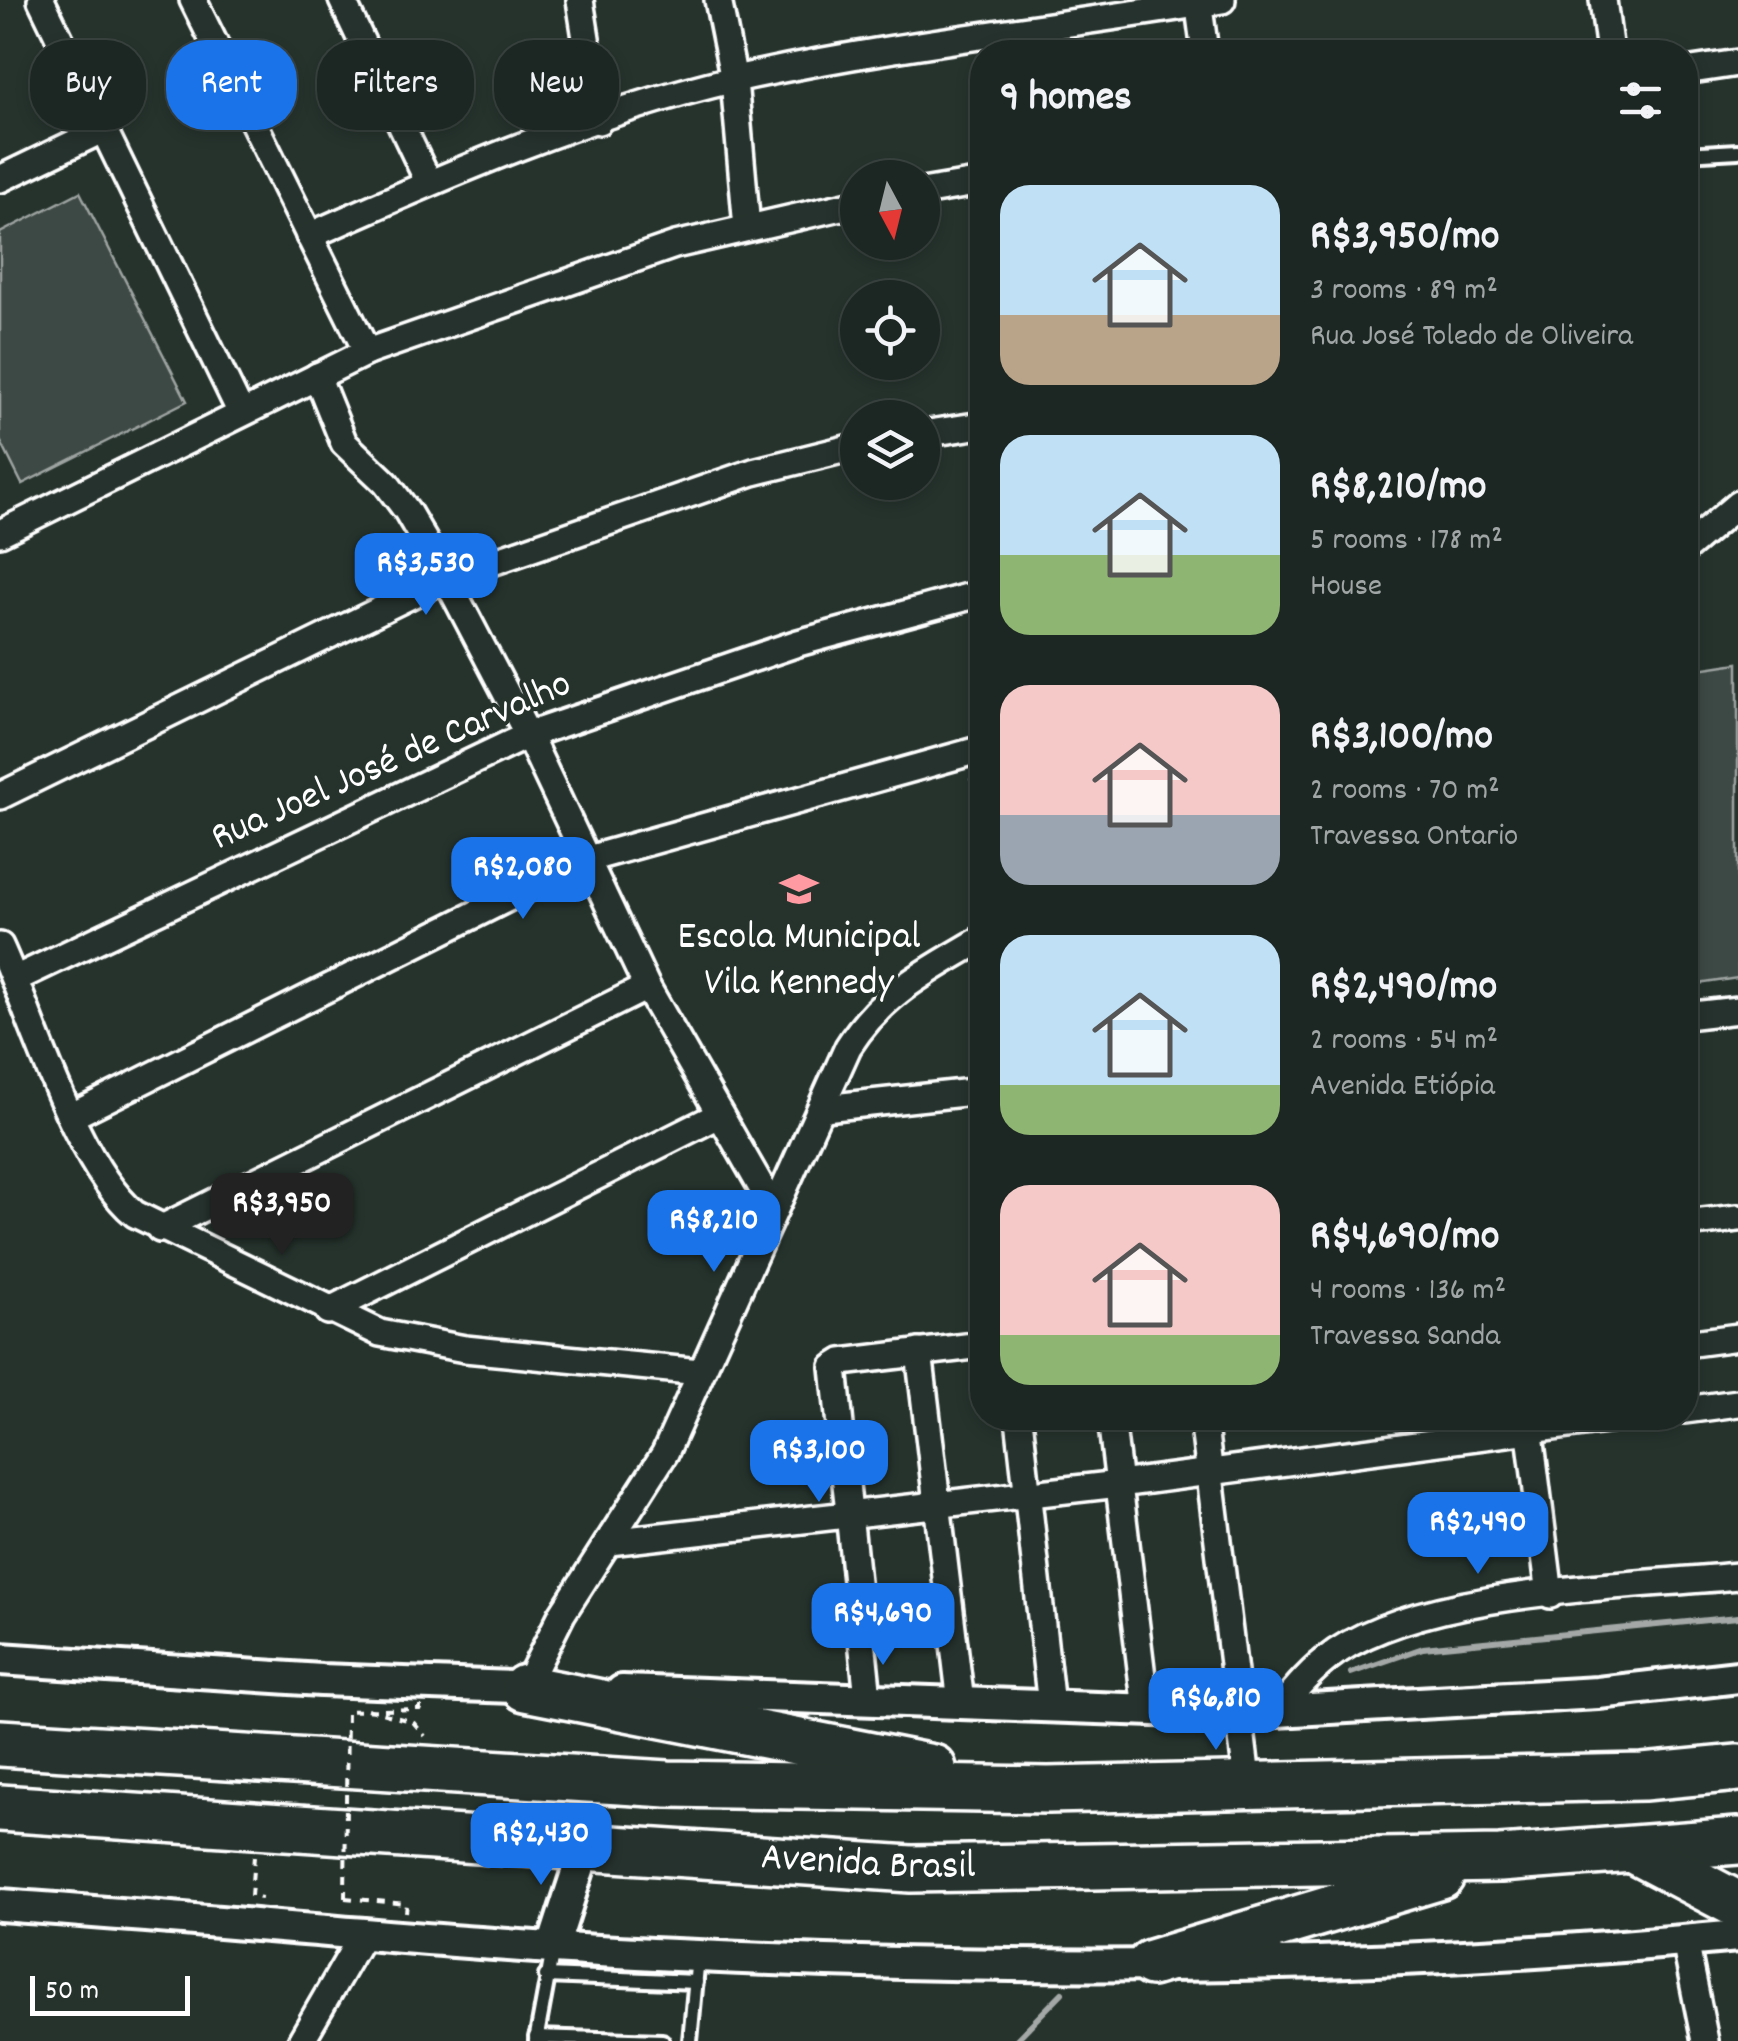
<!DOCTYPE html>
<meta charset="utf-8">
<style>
body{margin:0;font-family:Dekko,sans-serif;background:#252e2a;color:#f1f3f6;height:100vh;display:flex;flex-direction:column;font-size:38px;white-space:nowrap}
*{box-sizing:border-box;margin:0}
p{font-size:32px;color:#a0a5a5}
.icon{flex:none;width:55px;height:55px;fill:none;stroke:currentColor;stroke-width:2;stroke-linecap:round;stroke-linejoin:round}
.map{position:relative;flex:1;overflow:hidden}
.panel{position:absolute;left:970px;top:40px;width:728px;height:1390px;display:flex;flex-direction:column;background:#1c2622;border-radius:40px;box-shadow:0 5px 15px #0003,0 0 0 2px #3a4340}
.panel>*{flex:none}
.banner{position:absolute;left:30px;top:40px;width:790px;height:90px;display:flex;gap:20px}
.needle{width:65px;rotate:173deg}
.buttons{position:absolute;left:840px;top:160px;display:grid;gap:20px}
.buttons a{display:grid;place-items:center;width:100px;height:100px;border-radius:50%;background:#1c2622;box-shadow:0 5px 15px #0003,0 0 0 2px #3a4340;font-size:50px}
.scale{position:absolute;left:30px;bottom:25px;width:160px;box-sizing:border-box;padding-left:10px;border:5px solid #fff;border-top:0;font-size:28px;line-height:35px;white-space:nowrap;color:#fff;-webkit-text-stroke:8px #26332d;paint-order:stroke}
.price{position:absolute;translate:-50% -85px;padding:0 22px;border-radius:20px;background:#1a73e8;color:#fff;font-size:32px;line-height:65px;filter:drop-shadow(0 2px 5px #0008)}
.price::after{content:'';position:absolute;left:50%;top:60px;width:30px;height:22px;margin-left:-15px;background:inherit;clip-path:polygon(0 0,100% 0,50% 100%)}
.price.selected{background:#222;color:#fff}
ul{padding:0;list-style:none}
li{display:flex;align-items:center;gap:30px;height:250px;padding:0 30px}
li span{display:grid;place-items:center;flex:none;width:280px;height:200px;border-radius:30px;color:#555}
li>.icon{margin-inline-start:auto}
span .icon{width:120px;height:120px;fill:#fffc;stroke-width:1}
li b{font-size:42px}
h2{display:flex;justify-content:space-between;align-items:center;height:120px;padding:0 30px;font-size:42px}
.pill{padding:0 35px;border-radius:40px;background:#1c2622;box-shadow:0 5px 15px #0003,0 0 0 2px #3a4340;font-size:35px;line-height:90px}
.pill.selected{background:#1a73e8;color:#fff}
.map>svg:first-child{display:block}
</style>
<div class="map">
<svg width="1738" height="2041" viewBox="0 0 1738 2041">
<rect width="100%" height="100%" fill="#26332d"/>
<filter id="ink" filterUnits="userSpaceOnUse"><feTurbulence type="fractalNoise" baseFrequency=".01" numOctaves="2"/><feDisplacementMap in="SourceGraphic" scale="20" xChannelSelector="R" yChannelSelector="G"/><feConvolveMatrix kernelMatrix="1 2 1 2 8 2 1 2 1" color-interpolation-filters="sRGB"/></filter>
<g filter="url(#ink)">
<g fill="#3e4944" stroke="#9ea4a2" stroke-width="2.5">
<path d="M80 192 187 401 22 484 0 440V233Z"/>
<path d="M1738 663V978L1685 986V671Z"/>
</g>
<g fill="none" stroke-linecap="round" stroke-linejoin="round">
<g stroke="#a4a9a7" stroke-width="6">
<path d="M1351 1673 1423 1648 1738 1617"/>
<path d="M1015 2041 1062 1993"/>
</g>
<g stroke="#fff" stroke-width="20">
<g id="service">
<path d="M1685 154 1738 151"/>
<path d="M546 1976 696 1982"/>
<path d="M536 2037 662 2041"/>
<path d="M536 2041 553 1949"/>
<path d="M690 2041 698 1956"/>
</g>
</g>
<g stroke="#fff" stroke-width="32">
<g id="minor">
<path d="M41 0 241 413"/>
<path d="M193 0 367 352"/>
<path d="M342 0 428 181"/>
<path d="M580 0 599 121"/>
<path d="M718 0 734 80 747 228"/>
<path d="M1198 0 1205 52"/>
<path d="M1603 0 1610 52"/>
<path d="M1685 71 1738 63"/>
<path d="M0 179 104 129"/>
<path d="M922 192 982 182"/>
<path d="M309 236C446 175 588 113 735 79 896 43 1060 27 1222 0"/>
<path d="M317 376 344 443 386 483 407 511 446 578 528 735 647 987 774 1209"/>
<path d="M922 434 982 425"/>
<path d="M0 533 367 352 675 245 858 203"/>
<path d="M1685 549 1738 504"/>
<path d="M0 796 446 578 753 472 858 446"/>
<path d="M0 946C34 1020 75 1164 135 1214L380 1333 465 1349 700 1372"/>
<path d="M15 979 528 735 798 643 982 593"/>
<path d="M1685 1016 1738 1010"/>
<path d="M824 1108 982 1091"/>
<path d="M72 1116 584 860 982 749"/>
<path d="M1685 1224 1738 1218"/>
<path d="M160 1229 647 987"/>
<path d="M328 1311 717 1116"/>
<path d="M1685 1344 1738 1337"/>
<path d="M919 1352 961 1703"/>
<path d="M1685 1410 1738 1403"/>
<path d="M1019 1418 1051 1706"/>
<path d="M1111 1418 1146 1710"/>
<path d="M1203 1418 1248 1787"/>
<path d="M1528 1418 1550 1595"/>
<path d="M609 1542 1119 1484 1622 1418"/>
<path d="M525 1688 562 1614 665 1453 848 1047C883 992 928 971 982 939"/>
<path d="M868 1698 834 1367 842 1362 982 1345"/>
<path d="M1278 1711C1296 1688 1312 1669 1336 1652 1430 1589 1625 1587 1738 1576"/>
<path d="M1685 1941 1705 2041"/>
<path d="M301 2041 364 1932"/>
</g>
</g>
<g stroke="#fff" stroke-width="38">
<g id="tertiary">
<path d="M0 1659 321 1680 541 1688"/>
<path d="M622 1691 1239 1713 1598 1693 1738 1677"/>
<path d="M0 1905C233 1921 465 1946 698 1956 1043 1972 1394 1969 1738 1936"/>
<path d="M553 1947 585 1848"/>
</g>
</g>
<g stroke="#fff" stroke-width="52">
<g id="motorway">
<path d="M525 1688 933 1768"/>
<path d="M0 1743 668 1784 1048 1790 1643 1777 1738 1768"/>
<path id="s1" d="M0 1808 911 1869 1500 1859 1738 1841"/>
<path d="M1639 1853 1738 1905"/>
<path d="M1151 1963 1441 1876"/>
</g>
</g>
<g stroke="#fff" stroke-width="4" stroke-dasharray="8 8" stroke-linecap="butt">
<path d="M971 778 982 808"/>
<path d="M367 1709 413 1722 425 1736"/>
<path d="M254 1856 251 1896 262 1898"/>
<path d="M345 1898 407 1904 406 1912"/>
</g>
<use href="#service" stroke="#26332d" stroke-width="12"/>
<use href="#minor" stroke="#26332d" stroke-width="25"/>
<use href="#tertiary" stroke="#26332d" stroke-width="30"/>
<use href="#motorway" stroke="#26332d" stroke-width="45"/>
<path stroke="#fff" stroke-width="4" stroke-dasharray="8 8" stroke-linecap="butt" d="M345 1898 347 1711 420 1709V1700"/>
</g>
</g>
<defs>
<g id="school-bare" transform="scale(3)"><path d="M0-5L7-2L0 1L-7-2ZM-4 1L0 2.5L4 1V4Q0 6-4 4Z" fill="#ff9aa2" stroke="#26332d" stroke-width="2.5" paint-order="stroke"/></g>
</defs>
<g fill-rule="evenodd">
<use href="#school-bare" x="799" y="889"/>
</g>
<g text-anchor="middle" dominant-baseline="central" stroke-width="8" stroke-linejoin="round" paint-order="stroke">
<g font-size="40" fill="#fff" stroke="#26332d">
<text transform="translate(392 763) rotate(-24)">Rua Joel José de Carvalho</text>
<text stroke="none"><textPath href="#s1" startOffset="870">Avenida Brasil</textPath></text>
</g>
<g font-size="40" fill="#fff" stroke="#26332d">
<text x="799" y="939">Escola Municipal<tspan x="799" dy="46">Vila Kennedy</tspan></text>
</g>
</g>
</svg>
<div class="buttons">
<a><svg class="needle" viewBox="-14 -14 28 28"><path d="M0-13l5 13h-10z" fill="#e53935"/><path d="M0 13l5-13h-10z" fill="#a0a5a5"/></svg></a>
<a><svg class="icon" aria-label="locate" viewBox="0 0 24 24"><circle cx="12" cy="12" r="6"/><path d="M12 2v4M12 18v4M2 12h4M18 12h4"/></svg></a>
<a><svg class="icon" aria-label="layers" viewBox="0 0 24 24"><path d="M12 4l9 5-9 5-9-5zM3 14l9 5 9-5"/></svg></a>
</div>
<div class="scale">50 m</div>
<b class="price" style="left:426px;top:618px">R$3,530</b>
<b class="price" style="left:523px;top:922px">R$2,080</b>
<b class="price selected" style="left:282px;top:1258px">R$3,950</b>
<b class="price" style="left:714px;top:1275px">R$8,210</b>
<b class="price" style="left:819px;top:1505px">R$3,100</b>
<b class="price" style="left:1478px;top:1577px">R$2,490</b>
<b class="price" style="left:883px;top:1668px">R$4,690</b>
<b class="price" style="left:1216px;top:1753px">R$6,810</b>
<b class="price" style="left:541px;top:1888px">R$2,430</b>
<div class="banner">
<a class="pill">Buy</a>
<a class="pill selected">Rent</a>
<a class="pill">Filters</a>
<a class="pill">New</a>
</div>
<section class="panel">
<h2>9 homes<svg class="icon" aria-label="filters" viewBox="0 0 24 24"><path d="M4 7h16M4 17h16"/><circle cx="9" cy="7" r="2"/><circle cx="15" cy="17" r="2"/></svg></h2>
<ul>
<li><span style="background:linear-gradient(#bfe0f5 65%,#b9a48a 0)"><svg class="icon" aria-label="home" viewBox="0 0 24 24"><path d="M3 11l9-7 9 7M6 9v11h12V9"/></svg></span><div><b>R$3,950/mo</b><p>3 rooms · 89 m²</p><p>Rua José Toledo de Oliveira</p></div></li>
<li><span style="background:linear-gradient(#bfe0f5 60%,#8fb573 0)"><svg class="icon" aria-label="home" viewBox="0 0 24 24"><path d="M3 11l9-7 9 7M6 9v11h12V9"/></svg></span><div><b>R$8,210/mo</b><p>5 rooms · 178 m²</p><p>House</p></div></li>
<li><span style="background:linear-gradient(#f6c9c9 65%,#9aa5b1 0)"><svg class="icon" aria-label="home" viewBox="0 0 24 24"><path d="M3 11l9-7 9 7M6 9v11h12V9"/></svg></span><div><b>R$3,100/mo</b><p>2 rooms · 70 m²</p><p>Travessa Ontario</p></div></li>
<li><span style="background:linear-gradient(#bfe0f5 75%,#8fb573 0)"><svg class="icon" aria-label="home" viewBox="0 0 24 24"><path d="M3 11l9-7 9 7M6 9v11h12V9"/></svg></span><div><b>R$2,490/mo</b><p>2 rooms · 54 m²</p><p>Avenida Etiópia</p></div></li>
<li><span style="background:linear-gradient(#f6c9c9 75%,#8fb573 0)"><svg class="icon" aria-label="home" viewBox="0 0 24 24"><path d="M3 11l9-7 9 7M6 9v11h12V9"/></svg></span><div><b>R$4,690/mo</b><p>4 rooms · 136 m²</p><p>Travessa Sanda</p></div></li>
</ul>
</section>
</div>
